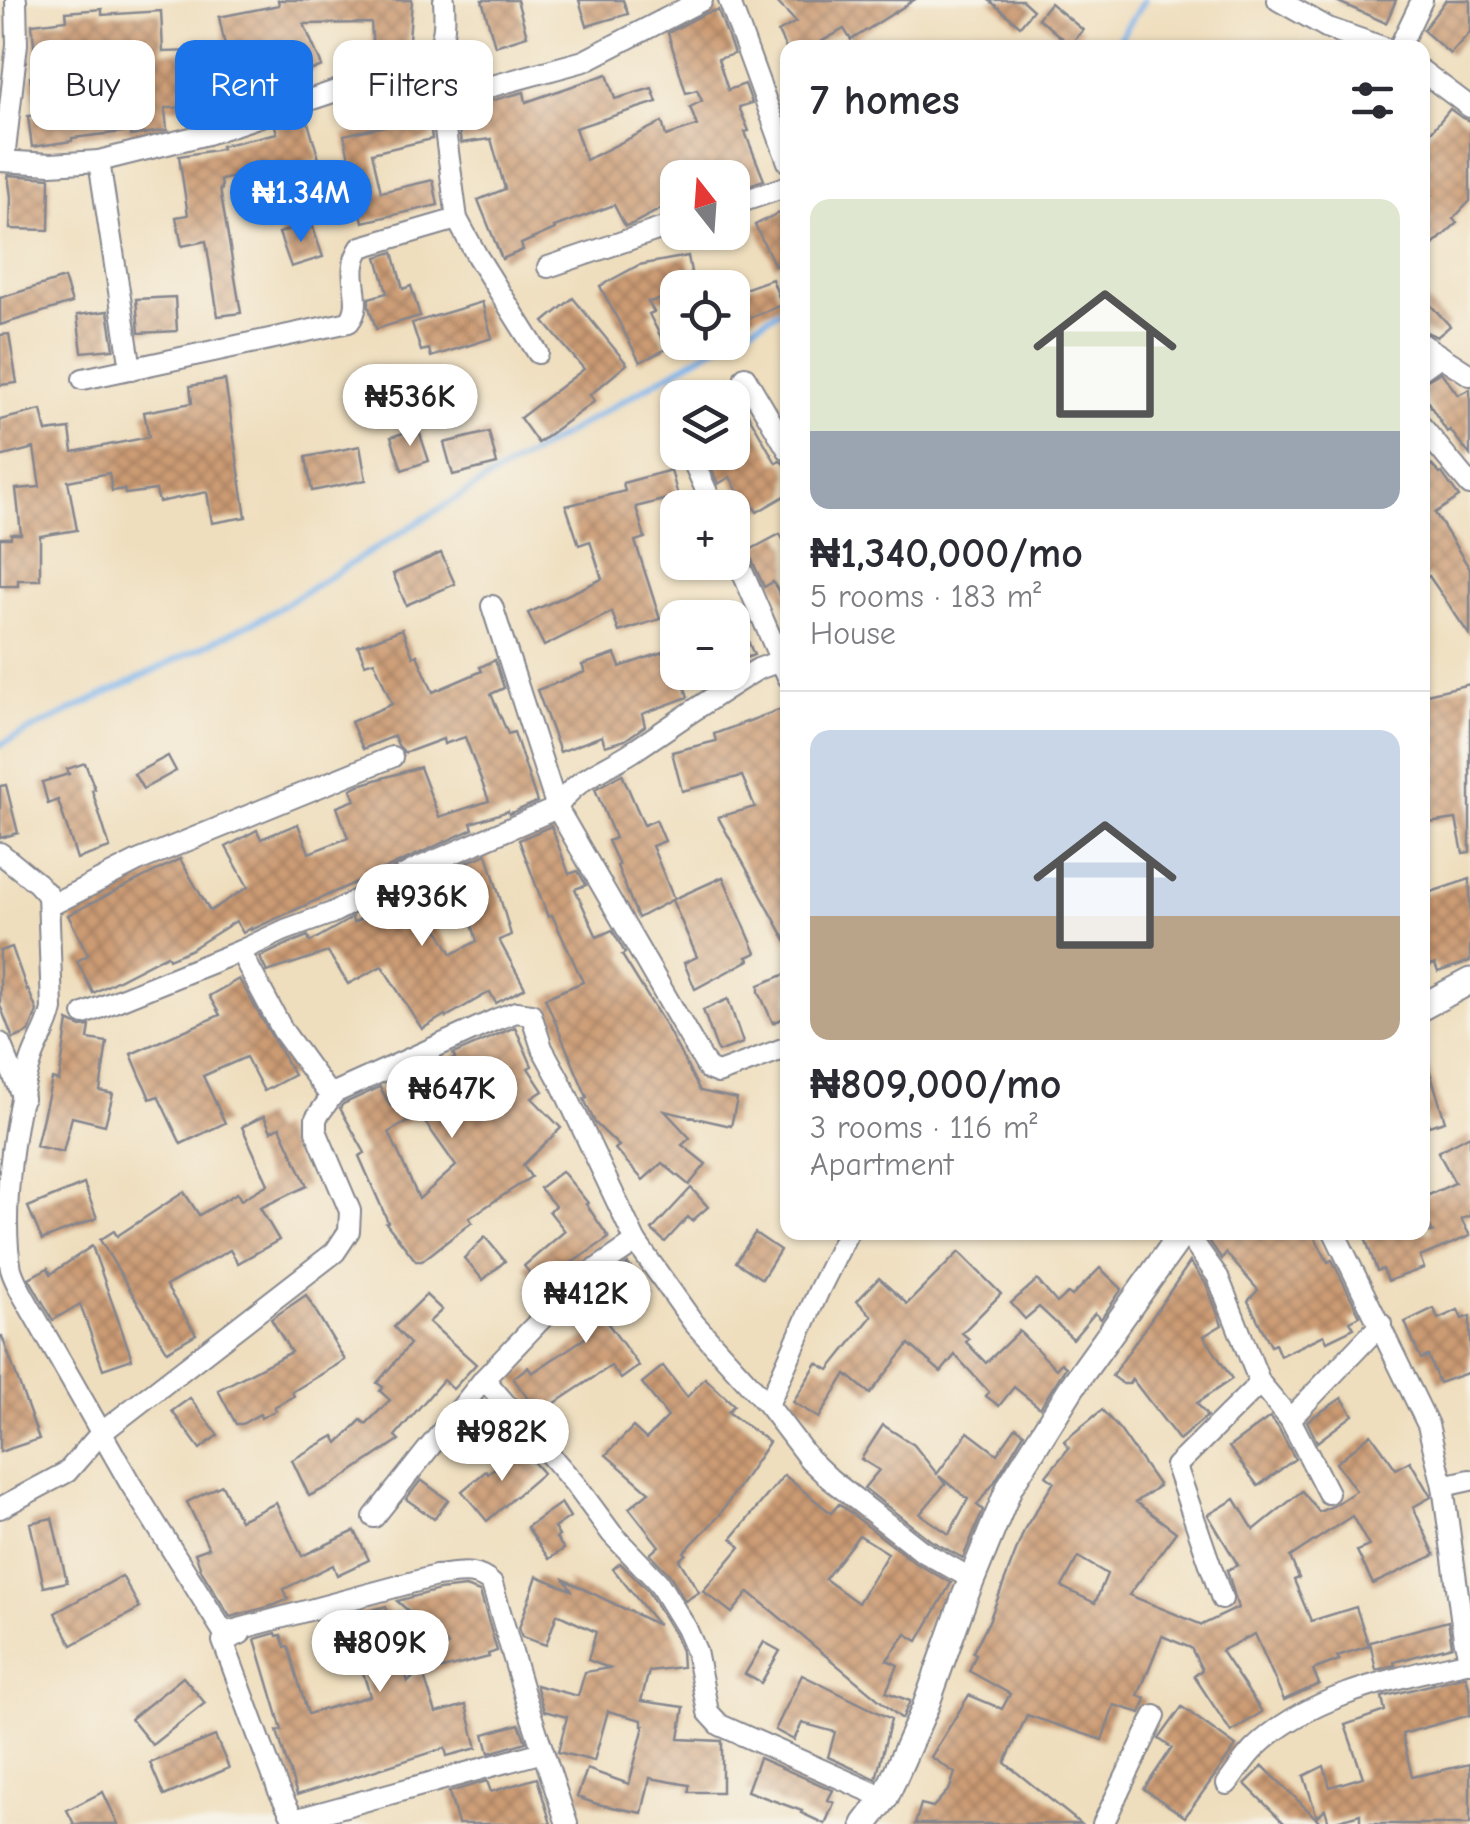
<!DOCTYPE html>
<meta charset="utf-8">
<style>
body{margin:0;font-family:"Comic Neue",sans-serif;background:#f7f7f7;color:#2b2b33;height:100vh;display:flex;flex-direction:column;font-size:38px;white-space:nowrap}
*{box-sizing:border-box;margin:0}
p{font-size:32px;color:#7c7c81}
.icon{flex:none;width:55px;height:55px;fill:none;stroke:currentColor;stroke-width:2;stroke-linecap:round;stroke-linejoin:round}
.map{position:relative;flex:1;overflow:hidden}
.drawer{position:absolute;left:780px;top:40px;width:650px;height:1200px;display:flex;flex-direction:column;background:#fff;border-radius:20px;box-shadow:0 2px 8px #0004}
.drawer>*{flex:none}
.top-card{position:absolute;left:30px;top:40px;width:600px;height:90px;display:flex;gap:20px}
.needle{width:65px;rotate:343deg}
.tools{position:absolute;left:660px;top:160px;display:grid;gap:20px}
.tools a{display:grid;place-items:center;width:90px;height:90px;border-radius:20px;background:#fff;box-shadow:0 2px 8px #0004;font-size:50px}
.price{position:absolute;translate:-50% -85px;padding:0 22px;border-radius:35px;background:#fff;color:#222;font-size:32px;line-height:65px;filter:drop-shadow(0 2px 5px #0008)}
.price::after{content:'';position:absolute;left:50%;top:60px;width:30px;height:22px;margin-left:-15px;background:inherit;clip-path:polygon(0 0,100% 0,50% 100%)}
.price.active{background:#1a73e8;color:#fff}
ul{padding:0;list-style:none}
li{display:grid;align-content:center;gap:20px;height:530px;padding:0 30px}
li+li{border-top:2px solid #e1e1e2}
li span{display:grid;place-items:center;height:310px;border-radius:20px;color:#555}
li>.icon{margin-inline-start:auto}
span .icon{width:180px;height:180px;fill:#fffc;stroke-width:1}
li b{font-size:42px}
h2{display:flex;justify-content:space-between;align-items:center;height:120px;padding:0 30px;font-size:42px}
.chip{padding:0 35px;border-radius:20px;background:#fff;box-shadow:0 2px 8px #0004;font-size:35px;line-height:90px}
.chip.active{background:#1a73e8;color:#fff}
.map>svg:first-child{display:block}
</style>
<div class="map">
<svg width="1470" height="1824" viewBox="0 0 1470 1824">
<defs>
<pattern id="building-cross-hatch" width="8" height="8" patternUnits="userSpaceOnUse" patternTransform="scale(2.5)"><rect width="8" height="8" fill="#cc9b73"/><path d="M0 0l8 8M0 8l8-8" fill="none" stroke="#a57f62"/></pattern>
</defs>
<rect width="100%" height="100%" fill="#f7f3e8"/>
<filter id="ink" filterUnits="userSpaceOnUse"><feTurbulence type="fractalNoise" baseFrequency=".01" numOctaves="2"/><feDisplacementMap in="SourceGraphic" scale="20" xChannelSelector="R" yChannelSelector="G"/><feConvolveMatrix kernelMatrix="1 2 1 2 8 2 1 2 1" color-interpolation-filters="sRGB"/></filter>
<filter id="wash" filterUnits="userSpaceOnUse"><feTurbulence type="fractalNoise" baseFrequency=".0048" numOctaves="4" result="noise"/><feDisplacementMap in="SourceGraphic" scale="40" xChannelSelector="R" yChannelSelector="G"/><feGaussianBlur stdDeviation="2.25" result="paint"/><feColorMatrix in="noise" values="0 0 0 0 0 0 0 0 0 0 0 0 0 0 0 0 0 1.4 0 .05"/><feComposite in="paint" operator="in"/></filter>
<g filter="url(#wash)">
<rect width="100%" height="100%" fill="#efdebd"/>
<g fill="none" stroke-linecap="round" stroke-linejoin="round">
<g stroke="#7cb4ec" stroke-width="6">
<path d="M1114 48 1144 0"/>
<path d="M732 338 788 306"/>
<path d="M0 745 266 616 488 479 724 342"/>
</g>
</g>
<g id="blocks">
<g fill="url(#building-cross-hatch)" fill-rule="evenodd">
<path d="M278 0H412L408 53 374 64 371 23 304 24 322 66 286 81 280 67 212 80 213 107 165 108 167 130 131 136V131L72 138V141L32 147 28 116 37 115 30 77 37 76 32 24 67 20 66 12 102 9V15L161 11 163 52 226 50 219 17 279 5Z"/>
<path d="M482 0H517L527 36 495 46Z"/>
<path d="M579 0H623L628 14 587 26Z"/>
<path d="M775 0H914L851 40 844 29 810 48H786L778 32 796 22Z"/>
<path d="M989 0H1022L1033 10 1020 26Z"/>
<path d="M1334 0H1396L1386 23Z"/>
<path d="M1446 0H1470V32L1450 54 1423 30Z"/>
<path d="M1050 3 1083 30 1070 45 1038 18Z"/>
<path d="M718 10 734 54 718 59 728 90 745 84 752 103 739 107 749 131 745 132 764 180 734 190 732 178H678V200L632 224 625 226 614 205 554 227 555 229 521 244 523 250 502 259 478 200 505 189 491 139 461 143 456 110 524 92 526 102 607 74 615 99 652 88 657 102 575 128 586 160 662 122 666 136 697 126 690 107 702 101 697 90 686 93 668 33 706 13Z"/>
<path d="M1450 109 1462 118 1470 121V201L1453 219 1457 223 1422 255V203L1431 195 1422 188V143Z"/>
<path d="M306 116 319 159 288 169 287 165 221 180 222 189H220L241 313 218 316 206 241 182 246 176 217 188 215 179 156 222 149 221 146 277 133 275 126Z"/>
<path d="M429 116 432 139 372 153 381 192 433 180 438 205 363 222 344 135Z"/>
<path d="M8 175 50 178 49 230 10 229 11 197Z"/>
<path d="M788 208V259L775 266 755 225Z"/>
<path d="M311 222 323 257 291 267 279 233Z"/>
<path d="M393 252 403 289 411 286 420 316 376 329 369 307V298L387 293 377 257Z"/>
<path d="M688 256 694 288H678V296L648 302 654 312 649 314 667 349 640 362 600 286 639 265Z"/>
<path d="M64 278 72 303 0 325V298Z"/>
<path d="M772 279 782 305 747 319 736 292Z"/>
<path d="M1422 296 1450 326 1437 337 1422 330Z"/>
<path d="M175 297 177 331 139 333 136 299Z"/>
<path d="M573 298 627 364 590 395 595 401 538 443 520 418 584 369 544 322Z"/>
<path d="M482 302 492 338 467 346 466 344V346L431 357 429 349 421 351 412 323Z"/>
<path d="M108 311 114 349 82 352 77 315Z"/>
<path d="M9 334 17 383 0 385V335Z"/>
<path d="M1441 372 1458 395 1470 389V455L1450 430 1447 432 1422 393V383Z"/>
<path d="M225 380 246 517 212 523 207 492 159 502 156 490 125 494 124 489 112 491 109 473 68 481 77 530 40 536V580H18V586H0V538H11V534H21L16 489 40 487 34 448 0 457V420L41 410 46 432 70 429 73 452 149 437 144 412 192 403 190 386Z"/>
<path d="M747 412 776 463 780 461 783 463 788 470V494L757 512 747 496 742 499 730 477 718 484 704 452H732V421Z"/>
<path d="M418 428 429 461 402 470 391 437Z"/>
<path d="M489 432 497 464 453 475 444 443Z"/>
<path d="M360 446 366 480 312 491 306 457Z"/>
<path d="M1422 455 1440 474 1442 473 1459 497 1435 513 1470 569V636L1429 576 1422 580Z"/>
<path d="M671 470 678 496 636 507 645 538 635 541 660 619 619 632 612 612 544 646 528 613 602 579 590 541 579 545 566 506 625 491 623 483Z"/>
<path d="M780 534 788 548V608L773 582 764 587 748 551Z"/>
<path d="M441 553 455 584 406 605 393 574Z"/>
<path d="M732 603 754 655 732 663Z"/>
<path d="M402 629 413 657 417 655 433 692 482 671 480 667 495 660 504 688 491 694 508 734 514 732 537 802 509 814 508 811 471 823 473 829 251 930V928L243 933 236 921 190 950 169 959 167 955 93 993 77 961 88 955 68 915 180 859 210 911 248 887 226 847 257 830 261 839 298 824 309 853 348 838 337 807 355 800 351 789 359 785 420 767 439 817 489 801 465 737 444 744 443 739 405 753 398 745 394 736 363 749 351 722 392 704 374 661 365 664 358 646Z"/>
<path d="M672 649 678 672H680L688 697 642 714 645 726 625 740 605 746 602 736 560 752 537 690 585 672 582 665 615 654 620 667Z"/>
<path d="M1470 684V852L1463 853 1456 819 1422 824V695Z"/>
<path d="M784 708 788 717V944L718 817 755 807 742 776 682 791 672 752 716 741 714 734Z"/>
<path d="M168 756 176 771 143 789 134 774Z"/>
<path d="M85 763 95 789 92 790 110 848 77 859 58 800 48 804 42 782 69 774 67 769Z"/>
<path d="M622 774 644 825 656 820 665 841 652 846 674 899 723 877 756 953 747 957 749 960 695 989 684 963 697 957 672 900 638 918 617 866 619 865 608 841 615 838 595 789Z"/>
<path d="M6 785 18 833 0 838V786Z"/>
<path d="M551 826 569 874 578 871 586 885 575 889 597 937 612 930 625 953 622 955 666 1026 700 1091 737 1099 731 1126 665 1111 690 1138 682 1145 706 1164 689 1185 662 1163 643 1180 615 1149 619 1146 595 1123 584 1099 587 1097 545 998 583 982 552 915 548 917 519 840Z"/>
<path d="M487 854 511 935 499 940 525 988 496 1003 490 992 446 1017 445 1015 422 1029 382 966 348 984 328 952 267 972 262 962 260 957 290 943 308 936 310 942 352 918 353 923 384 906 382 902 414 886 452 954 477 941 455 867Z"/>
<path d="M1470 879V961L1438 972 1435 964 1422 968V895Z"/>
<path d="M12 947 27 990 28 989 37 1011 29 1032 13 1039 0 1005V951Z"/>
<path d="M788 973V1016L773 1023 759 992V985Z"/>
<path d="M239 979 294 1075 264 1091 246 1057 203 1076 225 1123 181 1144 158 1096 150 1099 131 1054 220 1015 209 996Z"/>
<path d="M728 999 743 1043 718 1052 703 1010Z"/>
<path d="M68 1021 81 1027 90 1026 88 1039 107 1042 100 1091 113 1094 105 1125 72 1117 63 1152 36 1146 52 1079 59 1081Z"/>
<path d="M515 1027 532 1066 528 1068 543 1091 532 1098 561 1128 523 1165 531 1177 469 1218 472 1222 422 1261H416L386 1223 388 1222 359 1156 365 1153 340 1108 343 1104 380 1087 390 1106 455 1058 453 1054ZM420 1115 456 1166 419 1199 389 1132Z"/>
<path d="M1422 1059H1426L1445 1121 1429 1126 1422 1105Z"/>
<path d="M264 1116 271 1131 280 1127 307 1186 260 1208 279 1240 238 1263 230 1250 166 1286 196 1334 167 1351 100 1240 114 1231 117 1236 184 1192 199 1215 237 1193 241 1200 268 1184 242 1127Z"/>
<path d="M1470 1135V1216L1461 1219 1470 1236 1420 1257 1424 1268 1388 1281 1383 1269 1377 1271 1363 1232H1433L1422 1208V1198L1455 1183 1438 1152Z"/>
<path d="M562 1171 588 1203 586 1204 609 1238 567 1266 568 1268 542 1288 524 1266 565 1231 549 1211 555 1206 540 1188Z"/>
<path d="M84 1184 97 1218 42 1240 28 1207Z"/>
<path d="M691 1188 708 1207 692 1221 688 1217 665 1242 652 1230Z"/>
<path d="M1203 1232H1312L1328 1262 1332 1260 1360 1316 1350 1321 1354 1328 1327 1341 1324 1335 1280 1356 1275 1344 1271 1346 1248 1301 1258 1290 1226 1253 1222 1259Z"/>
<path d="M755 1233 780 1250 762 1279 736 1262Z"/>
<path d="M485 1237 505 1261 483 1280 464 1258Z"/>
<path d="M92 1246 132 1359 103 1369 80 1304 53 1320 29 1278 48 1268 51 1274Z"/>
<path d="M959 1252 1001 1294 962 1333 969 1339 966 1342 986 1363 1019 1331 1056 1369 1061 1363 1066 1367 1040 1408 1014 1387 999 1406 986 1396 989 1392 955 1355 941 1372 909 1344 870 1394 846 1374 819 1418 793 1402 817 1363 829 1370 872 1316 857 1301 879 1278 907 1304Z"/>
<path d="M1190 1262 1206 1284 1222 1325 1204 1336 1232 1379 1197 1403 1207 1416 1179 1440 1132 1379 1129 1384H1123L1112 1376Z"/>
<path d="M628 1264 648 1292 606 1321 639 1366 621 1379 611 1366 555 1403 559 1409 543 1420 513 1378 528 1367 532 1373 588 1336 570 1309 580 1299Z"/>
<path d="M1100 1268 1122 1289 1101 1319 1095 1313 1073 1339 1039 1307 1025 1319 1011 1303 1037 1280 1057 1303 1068 1293 1072 1296Z"/>
<path d="M306 1295 345 1360 292 1392 294 1396 274 1407 276 1410 261 1418 260 1414 242 1424H236L218 1390 291 1352 271 1319Z"/>
<path d="M426 1295 442 1310 429 1322 476 1364 453 1389 443 1380 395 1436 399 1440 332 1485 309 1496 292 1460 334 1436 338 1443 361 1420 366 1424 390 1400 380 1391 383 1387 377 1383 410 1344 394 1327Z"/>
<path d="M1434 1308 1438 1319 1458 1310 1462 1319 1470 1316V1372L1439 1383 1428 1356 1421 1359 1405 1322Z"/>
<path d="M0 1336H2L39 1439 0 1452Z"/>
<path d="M663 1366 687 1397 705 1378 734 1405 728 1412 769 1442 719 1516 684 1552 686 1554 679 1560 699 1592 685 1601 670 1575 650 1554 659 1546 629 1508 649 1492 606 1455 633 1427 646 1439 668 1417 642 1383Z"/>
<path d="M190 1398 218 1435 200 1449 172 1411Z"/>
<path d="M1342 1398 1353 1415 1317 1442 1307 1421Z"/>
<path d="M1102 1410 1120 1430 1159 1486 1136 1502 1176 1532 1129 1595 1202 1625 1238 1608 1227 1570 1238 1565 1208 1515 1235 1499 1254 1530 1302 1491 1319 1512 1333 1506 1356 1491 1336 1463 1371 1434 1396 1469 1410 1461 1431 1497 1413 1507 1435 1555 1373 1584 1357 1551 1369 1546 1352 1516 1290 1557 1299 1578 1294 1580 1311 1621 1356 1607 1369 1646 1337 1656 1339 1660 1313 1670 1319 1684 1284 1700 1255 1634 1221 1651 1262 1712 1231 1732 1194 1676 1202 1670 1191 1648 1162 1636 1138 1696 1146 1698 1141 1713 1114 1705 1102 1740 1027 1715 1005 1763 1081 1824H915L921 1804 933 1807 950 1788 955 1773 931 1757 969 1695 1002 1709 1010 1694 969 1671 976 1654 973 1652 989 1621 1025 1528 1054 1482 1046 1476 1069 1448 1064 1441ZM1078 1557 1107 1574 1095 1603 1062 1587Z"/>
<path d="M1270 1417 1278 1427 1295 1459 1258 1486 1229 1447Z"/>
<path d="M883 1425 914 1445 937 1474 968 1432 997 1454 1016 1427 1024 1433 994 1483 977 1505 983 1510 963 1558 930 1540 864 1488 879 1470 861 1459ZM939 1476 968 1499 949 1534 920 1514 945 1484Z"/>
<path d="M520 1447 543 1473 487 1521 462 1491 486 1471 488 1474Z"/>
<path d="M784 1475 831 1513 839 1504 914 1562 951 1583 918 1641 906 1634 887 1660 898 1665 886 1692 910 1701 902 1719 749 1592 732 1613 703 1591 740 1547 732 1538ZM859 1535 888 1553 858 1603 825 1579Z"/>
<path d="M421 1480 448 1500 434 1519 406 1499Z"/>
<path d="M222 1485 240 1520 276 1503 302 1556 355 1531 369 1560 337 1575 333 1565 284 1589 288 1599 275 1605 230 1617 202 1572 195 1553 209 1548 187 1502Z"/>
<path d="M561 1503 570 1517 554 1528 559 1536 556 1538 564 1549 549 1559 527 1527Z"/>
<path d="M52 1518 67 1582 44 1587 30 1523Z"/>
<path d="M620 1563 647 1590 674 1634 681 1651 682 1667 649 1671 641 1701 684 1707 679 1739 722 1741V1792H689V1785L650 1778 642 1813 597 1804 577 1797 587 1769 629 1784 644 1726H642V1720L608 1711 594 1761 558 1752 567 1717 544 1711 536 1685 578 1696 585 1672 609 1668 588 1660 596 1632 557 1614 546 1645 522 1637 519 1628 537 1576 571 1590 565 1580 658 1625 613 1569Z"/>
<path d="M122 1576 140 1608 72 1645 55 1613Z"/>
<path d="M465 1587 480 1592 497 1651 488 1654 489 1657 423 1674 436 1713 466 1705 477 1748 447 1756 445 1748 297 1795 277 1731 282 1730 255 1639 276 1633 277 1636 281 1635 285 1647 288 1646 308 1714 370 1696 354 1642 359 1641 352 1616 386 1606 408 1682 448 1645 397 1601 439 1590Z"/>
<path d="M1448 1621 1452 1646 1394 1662 1395 1665 1376 1670 1370 1642Z"/>
<path d="M764 1642 780 1651 761 1683 745 1674Z"/>
<path d="M802 1675 891 1719 876 1779 828 1757 835 1732 802 1723 794 1740 775 1730Z"/>
<path d="M1466 1676 1470 1691V1715L1402 1734 1412 1777 1470 1764V1824H1360V1814L1329 1823 1325 1809 1317 1817 1304 1776 1324 1766 1330 1787 1363 1777 1345 1725 1385 1711 1382 1697Z"/>
<path d="M183 1677 205 1703 152 1745 131 1719Z"/>
<path d="M1182 1707 1236 1746 1185 1817 1144 1789 1172 1748 1159 1739Z"/>
<path d="M519 1724 526 1742 489 1753 484 1734Z"/>
<path d="M215 1736 229 1768 164 1796 150 1763Z"/>
<path d="M759 1758 833 1790 828 1800 834 1803 825 1824 801 1813 802 1811 747 1791Z"/>
<path d="M1263 1766 1322 1824H1285L1245 1784Z"/>
<path d="M537 1778 551 1824H458L449 1792 487 1781 491 1792Z"/>
<path d="M103 1792 118 1824H74L67 1810Z"/>
</g>
</g>
</g>
<g filter="url(#ink)">
<use href="#blocks" fill-opacity="0" stroke="#85868e" stroke-width="2.5"/>
<g fill="none" stroke-linecap="round" stroke-linejoin="round">
<g stroke="#85868e" stroke-width="24">
<g id="minor">
<path d="M729 0 788 162"/>
<path d="M1278 0 1328 28 1385 48"/>
<path d="M1399 48 1422 0"/>
<path d="M432 59 441 100 457 219 477 256 538 353"/>
<path d="M1422 71 1470 107"/>
<path d="M441 100 584 61 702 0"/>
<path d="M4 160 17 44 16 0"/>
<path d="M0 161 51 164 99 161 207 134 432 59C446 40 445 22 444 0"/>
<path d="M99 161 131 369"/>
<path d="M732 205 788 186"/>
<path d="M548 267 678 223"/>
<path d="M1422 344 1470 375"/>
<path d="M1422 369 1440 356"/>
<path d="M745 377 788 450"/>
<path d="M83 379 349 322C367 300 342 275 361 247L457 219"/>
<path d="M1422 427 1470 485"/>
<path d="M689 452 714 508"/>
<path d="M732 548 788 677"/>
<path d="M492 606 557 808 708 1069 718 1073 788 1047"/>
<path d="M0 853 37 883 55 903 140 860 392 757"/>
<path d="M48 894 52 1009C48 1029 38 1041 32 1059 14 1111 0 1216 11 1269 14 1279 19 1288 24 1297L130 1483 224 1633 436 1576C457 1574 476 1568 492 1584L525 1697 567 1824"/>
<path d="M240 951 283 1031 325 1089 334 1093 497 1019 516 1012 531 1014 542 1048 560 1081 636 1242 693 1322 768 1405 809 1459 830 1479 922 1551 972 1579"/>
<path d="M84 1014 240 951 285 930 332 913 414 870 557 808C574 779 604 770 632 752 674 724 715 695 758 669L780 661"/>
<path d="M0 1043 23 1098"/>
<path d="M1186 1232 1218 1277 1260 1383 1290 1419 1328 1493"/>
<path d="M1334 1232 1428 1425 1443 1486 1464 1638 1470 1662"/>
<path d="M484 1379 575 1484 612 1534 658 1582 686 1628 696 1651 708 1712 720 1725 885 1798"/>
<path d="M768 1405 819 1290 848 1232"/>
<path d="M1290 1419 1381 1324"/>
<path d="M1443 1486 1470 1480"/>
<path d="M0 1508 67 1472 101 1433 335 1252 349 1231 350 1211 316 1131V1118L334 1093"/>
<path d="M374 1517 484 1379 548 1312 576 1283 636 1242"/>
<path d="M1222 1599 1176 1466 1260 1383"/>
<path d="M240 1634 223 1641 278 1789 294 1820 543 1752"/>
<path d="M1227 1784C1237 1771 1245 1757 1256 1747 1310 1694 1398 1678 1470 1661"/>
<path d="M1103 1824 1155 1716"/>
</g>
</g>
<g stroke="#85868e" stroke-width="29">
<g id="tertiary">
<path d="M1422 1007 1470 981"/>
<path d="M865 1824 885 1798 925 1708 965 1596 1010 1486 1072 1387 1183 1232"/>
</g>
</g>
<use href="#minor" stroke="#fff" stroke-width="20"/>
<use href="#tertiary" stroke="#fff" stroke-width="25"/>
</g>
</g>
</svg>
<div class="tools">
<a><svg class="needle" viewBox="-14 -14 28 28"><path d="M0-13l5 13h-10z" fill="#e53935"/><path d="M0 13l5-13h-10z" fill="#7c7c81"/></svg></a>
<a><svg class="icon" aria-label="locate" viewBox="0 0 24 24"><circle cx="12" cy="12" r="6"/><path d="M12 2v4M12 18v4M2 12h4M18 12h4"/></svg></a>
<a><svg class="icon" aria-label="layers" viewBox="0 0 24 24"><path d="M12 4l9 5-9 5-9-5zM3 14l9 5 9-5"/></svg></a>
<a>+</a>
<a>−</a>
</div>
<b class="price active" style="left:301px;top:245px">₦1.34M</b>
<b class="price" style="left:410px;top:449px">₦536K</b>
<b class="price" style="left:422px;top:949px">₦936K</b>
<b class="price" style="left:452px;top:1141px">₦647K</b>
<b class="price" style="left:586px;top:1346px">₦412K</b>
<b class="price" style="left:502px;top:1484px">₦982K</b>
<b class="price" style="left:380px;top:1695px">₦809K</b>
<div class="top-card">
<a class="chip">Buy</a>
<a class="chip active">Rent</a>
<a class="chip">Filters</a>
</div>
<section class="drawer">
<h2>7 homes<svg class="icon" aria-label="filters" viewBox="0 0 24 24"><path d="M4 7h16M4 17h16"/><circle cx="9" cy="7" r="2"/><circle cx="15" cy="17" r="2"/></svg></h2>
<ul>
<li><span style="background:linear-gradient(#dfe7d0 75%,#9aa5b1 0)"><svg class="icon" aria-label="home" viewBox="0 0 24 24"><path d="M3 11l9-7 9 7M6 9v11h12V9"/></svg></span><div><b>₦1,340,000/mo</b><p>5 rooms · 183 m²</p><p>House</p></div></li>
<li><span style="background:linear-gradient(#c9d6e8 60%,#b9a48a 0)"><svg class="icon" aria-label="home" viewBox="0 0 24 24"><path d="M3 11l9-7 9 7M6 9v11h12V9"/></svg></span><div><b>₦809,000/mo</b><p>3 rooms · 116 m²</p><p>Apartment</p></div></li>
</ul>
</section>
</div>
